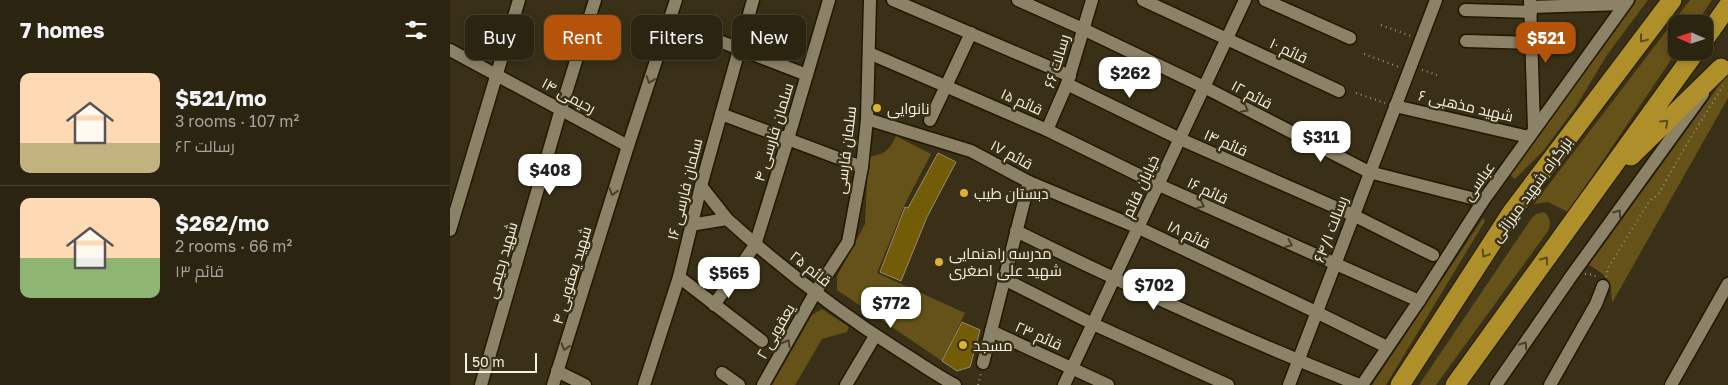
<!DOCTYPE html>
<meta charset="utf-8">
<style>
body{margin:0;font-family:"Golos Text",Cairo,sans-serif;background:#332c1a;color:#f1f3f6;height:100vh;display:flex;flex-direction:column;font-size:19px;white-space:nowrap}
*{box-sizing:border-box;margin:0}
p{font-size:16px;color:#a6a49f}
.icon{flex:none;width:28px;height:28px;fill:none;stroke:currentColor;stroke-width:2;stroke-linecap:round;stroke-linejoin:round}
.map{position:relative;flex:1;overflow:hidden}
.details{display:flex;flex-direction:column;background:#2b2411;width:450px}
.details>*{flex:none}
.hud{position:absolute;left:15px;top:15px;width:475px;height:45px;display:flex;gap:10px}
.needle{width:32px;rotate:273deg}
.buttons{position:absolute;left:1218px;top:15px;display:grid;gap:10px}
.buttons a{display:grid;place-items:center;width:45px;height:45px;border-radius:10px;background:#2b2411;box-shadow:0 2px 8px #0003,0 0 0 1px #474131;font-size:25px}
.scale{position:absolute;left:15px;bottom:12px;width:72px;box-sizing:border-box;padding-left:5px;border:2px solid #f5f0e1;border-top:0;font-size:14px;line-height:18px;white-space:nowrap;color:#f5f0e1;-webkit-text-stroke:4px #393017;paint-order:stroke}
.price{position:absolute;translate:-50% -42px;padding:0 11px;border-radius:10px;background:#fff;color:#222;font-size:16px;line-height:32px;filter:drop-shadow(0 1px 2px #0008)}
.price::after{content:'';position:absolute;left:50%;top:30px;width:15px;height:11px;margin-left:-8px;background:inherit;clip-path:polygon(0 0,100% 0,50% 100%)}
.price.active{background:#b45309;color:#fff}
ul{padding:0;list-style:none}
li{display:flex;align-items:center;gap:15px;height:125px;padding:0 20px}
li+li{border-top:1px solid #474131}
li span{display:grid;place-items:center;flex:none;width:140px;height:100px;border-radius:10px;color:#555}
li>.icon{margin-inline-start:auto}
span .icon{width:60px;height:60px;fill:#fffc;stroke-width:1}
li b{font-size:21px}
h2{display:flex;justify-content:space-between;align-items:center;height:60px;padding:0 20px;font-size:21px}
.tag{padding:0 18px;border-radius:10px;background:#2b2411;box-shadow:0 2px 8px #0003,0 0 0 1px #474131;font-size:18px;line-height:45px}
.tag.active{background:#b45309;color:#fff}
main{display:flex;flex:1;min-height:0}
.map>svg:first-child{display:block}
</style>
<main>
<section class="details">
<h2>7 homes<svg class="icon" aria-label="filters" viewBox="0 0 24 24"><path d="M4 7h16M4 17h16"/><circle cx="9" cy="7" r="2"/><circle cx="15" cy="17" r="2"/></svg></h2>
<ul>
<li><span style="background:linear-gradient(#ffd9b3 70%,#c2b280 0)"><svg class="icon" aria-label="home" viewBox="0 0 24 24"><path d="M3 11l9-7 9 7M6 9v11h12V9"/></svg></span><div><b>$521/mo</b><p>3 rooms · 107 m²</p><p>رسالت ۶۲</p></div></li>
<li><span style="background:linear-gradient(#ffd9b3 60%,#8fb573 0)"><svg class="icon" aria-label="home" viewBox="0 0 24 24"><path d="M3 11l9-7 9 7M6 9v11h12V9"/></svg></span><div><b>$262/mo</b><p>2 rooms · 66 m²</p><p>قائم ۱۳</p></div></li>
</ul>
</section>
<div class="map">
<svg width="1278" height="385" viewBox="0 0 1278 385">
<rect width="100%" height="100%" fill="#393017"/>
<g fill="#655218">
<path d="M1186 0H1198L1157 55 1125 108 1094 150 1065 179 1058 173Z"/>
<path d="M1240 0H1262L1246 24H1226L1227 51 1118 212 1098 202 1084 204Z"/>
<path d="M1278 73V98L1162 303C1161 279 1159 277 1139 265Z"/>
<path d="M446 136 481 154 455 204 427 273 515 313 492 361 387 290V276L415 224 418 157C435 154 439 151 446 136Z"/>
<path d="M1094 212C1101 218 1101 223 1098 231L986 385H969L1081 219 1086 214Z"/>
<path d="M1033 218 1035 221 936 385H922Z"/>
<path d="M372 309 399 327 397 332 372 339 345 385H322L362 315Z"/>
</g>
<g fill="#735c07" stroke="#948b6f">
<path d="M488 153 506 162 477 217 451 281 430 272 455 207 458 208Z"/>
<path d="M512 322 530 330 520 367 507 371 492 361Z"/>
</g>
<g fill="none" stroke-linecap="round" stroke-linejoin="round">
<g stroke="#201801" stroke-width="15">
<g id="minor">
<path d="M443 0 620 76"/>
<path d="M568 0 633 29 754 87 919 172 1033 201"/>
<path d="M693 0 889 91"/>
<path d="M815 0 900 38"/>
<path d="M1080 0 1084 129"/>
<path d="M1080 7 1175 4"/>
<path d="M1015 10 1081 12"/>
<path d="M220 22 357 75"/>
<path d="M1016 41 1082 43"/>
<path d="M0 50 178 146"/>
<path d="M419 53 597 130 709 185 969 301"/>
<path d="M617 84 730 139 903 215 983 255"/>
<path d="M945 106 1079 137"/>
<path d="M271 114 412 167"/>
<path d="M417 119 521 151 579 182 689 228 866 312 937 347"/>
<path d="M480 120 521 33"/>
<path d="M597 130 617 84 642 0"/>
<path d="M251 186 277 219"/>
<path d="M240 225 277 219C331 268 388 312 450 351 468 362 486 375 505 385"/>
<path d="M0 230 69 0"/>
<path d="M566 231C678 286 791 338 907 384"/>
<path d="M229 277 312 341"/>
<path d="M554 279 643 324 778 385"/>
<path d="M264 305 305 245 338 139 379 0"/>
<path d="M541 331 658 385"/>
<path d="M533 363 579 182"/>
<path d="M107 371 135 385"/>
<path d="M272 373 289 385"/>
<path d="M31 385 111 109 145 0"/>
<path d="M103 385 178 146 226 0"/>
<path d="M194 385 229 277 251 186 303 0"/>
<path d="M313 385 365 293 398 242 412 167 417 119 420 0"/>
<path d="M396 385 425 336"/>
<path d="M614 385 795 0"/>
<path d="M839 385 986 0"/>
<path d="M912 385 969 301 1033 201 1178 0"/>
<path d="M1046 385 1122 275 1253 94"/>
<path d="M1100 385 1146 304 1153 286"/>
<path d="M1221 385 1278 284"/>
</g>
</g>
<g stroke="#201801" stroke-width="21">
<g id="highway">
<path d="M1254 40 1278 6"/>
<path d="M1181 156 1271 68"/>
<path d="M950 385 1062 212 1222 0"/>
<path d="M1005 385 1246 51"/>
</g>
</g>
<g stroke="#99927e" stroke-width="2" stroke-dasharray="1 4" stroke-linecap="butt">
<path d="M931 25 961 36"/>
<path d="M914 54 949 67"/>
<path d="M972 70 987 75"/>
<path d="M906 93 935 103"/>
<path d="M1135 274 1144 275 1147 278"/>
<path d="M1156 277 1158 268 1200 200 1208 195 1238 142 1273 86"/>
<path d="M528 385 531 373"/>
</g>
<use href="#minor" stroke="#8c8267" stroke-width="12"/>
<use href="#highway" stroke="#ae8f29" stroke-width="19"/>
</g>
<defs><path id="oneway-chevron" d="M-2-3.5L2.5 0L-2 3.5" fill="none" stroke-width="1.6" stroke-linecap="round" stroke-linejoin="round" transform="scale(1.25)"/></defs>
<g stroke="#5c4c1c">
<use href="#oneway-chevron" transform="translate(1193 39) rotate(127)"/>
<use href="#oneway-chevron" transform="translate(1215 123) rotate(-44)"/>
<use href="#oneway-chevron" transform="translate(1035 254) rotate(123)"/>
<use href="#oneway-chevron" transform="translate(1095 260) rotate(-54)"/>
</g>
<g stroke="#4a4027">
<use href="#oneway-chevron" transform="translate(200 80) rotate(109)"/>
<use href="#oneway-chevron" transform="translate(795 109) rotate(28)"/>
<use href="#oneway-chevron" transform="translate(163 192) rotate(107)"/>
<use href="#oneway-chevron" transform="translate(751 205) rotate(25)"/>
<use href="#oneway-chevron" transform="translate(1168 213) rotate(-54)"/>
<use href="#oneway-chevron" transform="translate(839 244) rotate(24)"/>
<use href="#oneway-chevron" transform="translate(337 343) rotate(-60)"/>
<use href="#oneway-chevron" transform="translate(1074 345) rotate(-55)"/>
<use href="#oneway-chevron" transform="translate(115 347) rotate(107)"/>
</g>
<g fill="#dab334" stroke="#393017" stroke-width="2">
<circle cx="427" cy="108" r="5"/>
<circle cx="514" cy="193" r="5"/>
<circle cx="489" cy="262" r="5"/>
<circle cx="513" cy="345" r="5"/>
</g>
<g text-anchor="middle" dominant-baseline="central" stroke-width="5" stroke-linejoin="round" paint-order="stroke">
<g font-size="15" fill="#f5f0e1" stroke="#393017">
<text transform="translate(839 50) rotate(25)">قائم ۱۰</text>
<text transform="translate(606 61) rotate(-73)">رسالت ۶۶</text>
<text transform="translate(802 94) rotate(28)">قائم ۱۲</text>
<text transform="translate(119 95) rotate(28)">رحیمی ۱۴</text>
<text transform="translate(572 101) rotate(24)">قائم ۱۵</text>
<text transform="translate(1016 105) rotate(13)">شهید مذهبی ۶</text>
<text transform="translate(323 132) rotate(-73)">سلمان فارسی ۴</text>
<text transform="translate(776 142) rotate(24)">قائم ۱۴</text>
<text transform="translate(395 150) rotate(-83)">سلمان فارسی</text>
<text transform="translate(562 154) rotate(28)">قائم ۱۷</text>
<text transform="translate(1028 181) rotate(-55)">عباسی</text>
<text transform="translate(690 186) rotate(-65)">خیابان قائم</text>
<text transform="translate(234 189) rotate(-76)">سلمان فارسی ۱۶</text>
<text transform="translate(1081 189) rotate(-54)">بزرگراه شهید میرزائی</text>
<text transform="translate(758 190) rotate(25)">قائم ۱۶</text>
<text transform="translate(880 229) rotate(-69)">رسالت ۶۴/۱</text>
<text transform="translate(739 234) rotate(26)">قائم ۱۸</text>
<text transform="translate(51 260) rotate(-74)">شهید رحیمی</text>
<text transform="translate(361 268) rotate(38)">قائم ۲۵</text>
<text transform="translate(121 275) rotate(-73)">شهید یعقوبی ۴</text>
<text transform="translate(325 331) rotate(-60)">یعقوبی ۲</text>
<text transform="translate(589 335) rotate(24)">قائم ۲۳</text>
</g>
<g font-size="15" fill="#f5f0e1" stroke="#393017" text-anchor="start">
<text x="437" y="108">نانوایی</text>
<text x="524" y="193">دبستان طیب</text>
<text x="499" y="253">مدرسه راهنمایی<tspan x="499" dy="17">شهید علی اصغری</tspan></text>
<text x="523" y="345">مسجد</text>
</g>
</g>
</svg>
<div class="buttons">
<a><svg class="needle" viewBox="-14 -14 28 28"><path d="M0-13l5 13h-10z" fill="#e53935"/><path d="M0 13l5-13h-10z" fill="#a6a49f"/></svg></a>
</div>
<div class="scale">50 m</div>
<b class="price active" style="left:1096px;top:64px">$521</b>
<b class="price" style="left:680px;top:99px">$262</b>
<b class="price" style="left:871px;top:163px">$311</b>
<b class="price" style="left:100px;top:196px">$408</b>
<b class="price" style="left:279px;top:299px">$565</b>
<b class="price" style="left:704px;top:311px">$702</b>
<b class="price" style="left:441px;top:329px">$772</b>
<div class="hud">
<a class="tag">Buy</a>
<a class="tag active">Rent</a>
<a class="tag">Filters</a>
<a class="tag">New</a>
</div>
</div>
</main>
